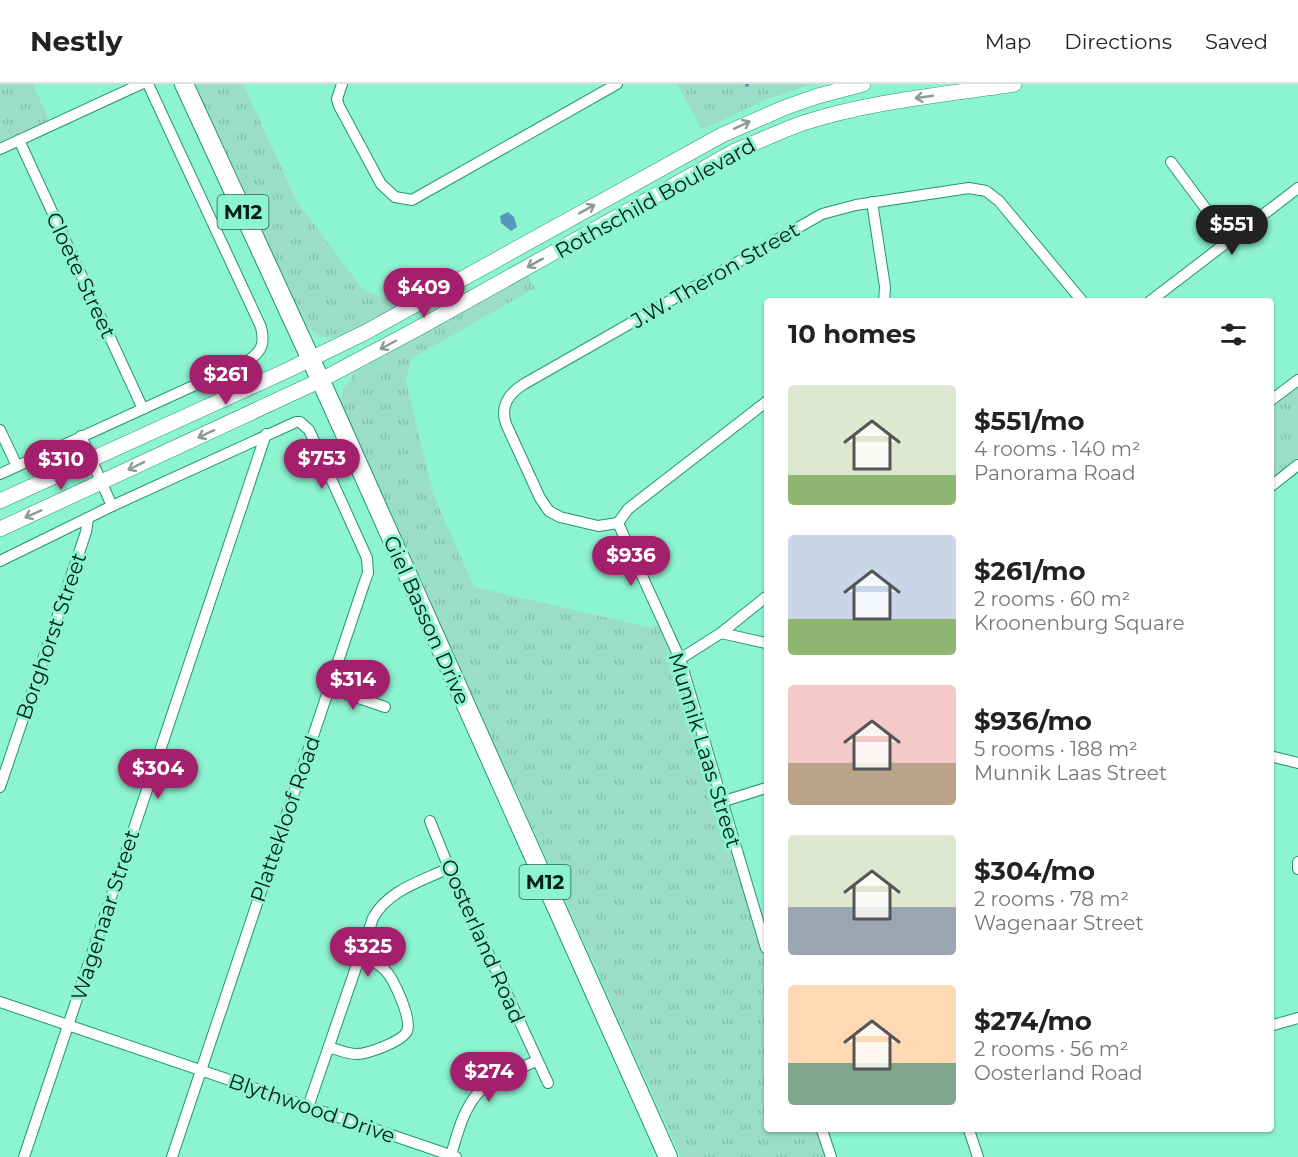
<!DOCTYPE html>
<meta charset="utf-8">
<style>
body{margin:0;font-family:Montserrat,sans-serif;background:#f2f2f2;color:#222;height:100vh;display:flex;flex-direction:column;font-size:22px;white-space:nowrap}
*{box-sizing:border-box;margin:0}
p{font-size:20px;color:#767676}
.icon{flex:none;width:33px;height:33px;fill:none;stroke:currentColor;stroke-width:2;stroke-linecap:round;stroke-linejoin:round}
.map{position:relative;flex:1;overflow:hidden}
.panel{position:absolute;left:764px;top:214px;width:510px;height:834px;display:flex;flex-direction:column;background:#fff;border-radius:6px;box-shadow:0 2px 4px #0004}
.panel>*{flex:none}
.price{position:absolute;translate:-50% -51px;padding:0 14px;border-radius:21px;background:#a41f6c;color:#fff;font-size:20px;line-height:39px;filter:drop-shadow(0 2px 3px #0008)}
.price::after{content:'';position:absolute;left:50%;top:36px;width:18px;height:14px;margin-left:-9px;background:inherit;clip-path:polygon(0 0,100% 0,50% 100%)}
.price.selected{background:#222;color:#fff}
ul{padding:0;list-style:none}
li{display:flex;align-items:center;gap:18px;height:150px;padding:0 24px}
li span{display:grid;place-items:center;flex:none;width:168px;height:120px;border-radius:6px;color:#555}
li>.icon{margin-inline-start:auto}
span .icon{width:72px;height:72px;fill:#fffc;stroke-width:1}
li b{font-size:26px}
h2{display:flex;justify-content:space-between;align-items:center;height:72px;padding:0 24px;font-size:26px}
header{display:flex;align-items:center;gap:36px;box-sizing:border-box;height:84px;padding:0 30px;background:#fff;border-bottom:2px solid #e0e0e0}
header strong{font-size:28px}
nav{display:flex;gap:33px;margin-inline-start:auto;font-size:21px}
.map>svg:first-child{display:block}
</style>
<header>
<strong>Nestly</strong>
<nav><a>Map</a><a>Directions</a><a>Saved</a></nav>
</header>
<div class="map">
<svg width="1298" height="1073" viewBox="0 0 1298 1073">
<defs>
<pattern id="grass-tufts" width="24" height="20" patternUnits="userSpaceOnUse" patternTransform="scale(1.5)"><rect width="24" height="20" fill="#9bdec7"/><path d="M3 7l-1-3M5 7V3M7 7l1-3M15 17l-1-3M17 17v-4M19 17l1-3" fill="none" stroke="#84beaa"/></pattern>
</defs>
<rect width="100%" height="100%" fill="#8df4d2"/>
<g fill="url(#grass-tufts)">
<path d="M0 0H33L49 36 0 59Z"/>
<path d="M194 0H243L297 118 365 208 395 217 399 224C388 230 376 236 364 242 341 253 323 263 304 238Z"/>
<path d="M677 0H812L760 18 702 46Z"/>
<path d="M528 191 535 204 411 275 406 298 433 410 474 503 652 544 657 541 676 582 766 881V1046H817L825 1073H681L341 319 343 305 353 292 352 290Z"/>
<path d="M1298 303V374L1271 395V324Z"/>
</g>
<path fill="#5499bb" d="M508 128 514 133 517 143 511 147 501 139 500 132Z"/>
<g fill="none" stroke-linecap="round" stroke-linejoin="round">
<path stroke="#5499bb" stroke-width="4" d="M747 0V1"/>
<g stroke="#229476" stroke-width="12">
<g id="street">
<path d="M342 0 337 15 339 22 381 100 395 113 412 116 617 0"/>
<path d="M19 56 143 325"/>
<path d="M0 65 141 0"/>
<path d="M1171 78 1229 156"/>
<path d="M872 118 885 203 884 218"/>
<path d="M1149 218 1298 104"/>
<path d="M1270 317 1298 296"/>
<path d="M0 346 17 382"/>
<path d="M81 352 112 422"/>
<path d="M0 390 248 277C262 267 265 260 261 243L148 0"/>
<path d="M1270 403 1298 381"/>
<path d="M618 439 598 442 560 433 549 427 540 414 506 340C500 322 508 310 524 300L822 130 856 121 969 104 986 107 999 117 1083 218"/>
<path d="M618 439 680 575 766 864"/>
<path d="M618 439 628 425 766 318"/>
<path d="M0 477 112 422 296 338H300L309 346 367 474 368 489 364 500 172 1073"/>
<path d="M721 549 766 559"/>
<path d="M680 575 721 549 766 513"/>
<path d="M329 604 385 623"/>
<path d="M1270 672 1298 679"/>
<path d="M0 703 86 448 88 434"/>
<path d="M721 718 766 704"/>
<path d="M430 737 449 784 548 999"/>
<path d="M1298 778V785"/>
<path d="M0 918 456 1073"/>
<path d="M1270 942 1298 934"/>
<path d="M329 963C338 966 348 970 357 970 368 970 403 957 407 947 412 935 394 895 385 886 379 879 369 876 360 873"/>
<path d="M308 1023 373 834C388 806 422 797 449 784"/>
<path d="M822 1046 831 1073"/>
<path d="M969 1046 978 1073"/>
<path d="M451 1071C458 1048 464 1021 483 1004 497 992 519 985 536 977"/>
<path d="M24 1073 266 350"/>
</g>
</g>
<g stroke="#229476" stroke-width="16">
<g id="secondary">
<path d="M0 417 288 286 366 248 722 51 786 23 818 12 863 0"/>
<path d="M0 445 321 296 415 246 735 67C758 58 780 47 803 39 871 17 943 11 1014 0"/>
</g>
</g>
<g stroke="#229476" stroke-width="20">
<path id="primary" d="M184 0 330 317 668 1073"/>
</g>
<use href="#street" stroke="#fff" stroke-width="10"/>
<use href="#secondary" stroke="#fff" stroke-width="15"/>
<use href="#primary" stroke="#fff" stroke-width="18"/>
</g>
<defs><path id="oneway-shaft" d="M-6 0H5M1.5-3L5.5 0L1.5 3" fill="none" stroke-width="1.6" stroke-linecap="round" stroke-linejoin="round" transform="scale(1.5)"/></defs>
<g stroke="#8c9a96">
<use href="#oneway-shaft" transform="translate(924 13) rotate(172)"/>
<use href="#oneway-shaft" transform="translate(742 41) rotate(-25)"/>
<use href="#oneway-shaft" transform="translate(587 125) rotate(-29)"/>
<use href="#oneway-shaft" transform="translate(535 179) rotate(151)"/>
<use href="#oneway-shaft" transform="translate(388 261) rotate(152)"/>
<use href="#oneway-shaft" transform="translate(206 350) rotate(155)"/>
<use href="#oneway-shaft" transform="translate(136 382) rotate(154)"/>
<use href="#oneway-shaft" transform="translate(33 430) rotate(156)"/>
</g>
<g text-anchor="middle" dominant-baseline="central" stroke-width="6" stroke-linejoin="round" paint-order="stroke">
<g fill="#8df4d2" stroke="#2a5f4e" stroke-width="1.5">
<rect x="217.5" y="111" width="51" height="34" rx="4.5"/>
<rect x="519.5" y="781" width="51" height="34" rx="4.5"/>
</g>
<g font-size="20" font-weight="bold" fill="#001f16">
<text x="243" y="128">M12</text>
<text x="545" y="798">M12</text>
</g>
<g font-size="21" fill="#001f16" stroke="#8df4d2">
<text transform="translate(655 114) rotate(-29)">Rothschild Boulevard</text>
<text transform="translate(81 191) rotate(65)">Cloete Street</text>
<text transform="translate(715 191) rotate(-30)">J.W. Theron Street</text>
<text transform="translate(427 536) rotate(66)">Giel Basson Drive</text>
<text transform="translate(51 552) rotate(-71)">Borghorst Street</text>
<text transform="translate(705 666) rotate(73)">Munnik Laas Street</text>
<text transform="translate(285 735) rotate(-71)">Plattekloof Road</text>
<text transform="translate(105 831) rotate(-72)">Wagenaar Street</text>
<text transform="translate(483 857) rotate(66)">Oosterland Road</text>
<text transform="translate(312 1024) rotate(19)">Blythwood Drive</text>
</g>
</g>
</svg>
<b class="price selected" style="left:1232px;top:172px">$551</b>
<b class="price" style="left:424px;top:235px">$409</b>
<b class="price" style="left:226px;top:322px">$261</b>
<b class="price" style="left:322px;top:406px">$753</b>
<b class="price" style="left:61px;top:407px">$310</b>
<b class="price" style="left:631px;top:503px">$936</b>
<b class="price" style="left:353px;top:627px">$314</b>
<b class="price" style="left:158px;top:716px">$304</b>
<b class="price" style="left:368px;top:894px">$325</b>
<b class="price" style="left:489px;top:1019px">$274</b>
<section class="panel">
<h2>10 homes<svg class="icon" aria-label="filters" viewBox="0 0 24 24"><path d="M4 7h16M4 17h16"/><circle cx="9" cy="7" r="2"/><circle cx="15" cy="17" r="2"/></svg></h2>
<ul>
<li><span style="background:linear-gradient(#dfe7d0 75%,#8fb573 0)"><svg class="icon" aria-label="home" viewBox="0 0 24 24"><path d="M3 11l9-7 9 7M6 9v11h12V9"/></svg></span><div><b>$551/mo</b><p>4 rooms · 140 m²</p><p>Panorama Road</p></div></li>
<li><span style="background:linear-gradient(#c9d6e8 70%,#8fb573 0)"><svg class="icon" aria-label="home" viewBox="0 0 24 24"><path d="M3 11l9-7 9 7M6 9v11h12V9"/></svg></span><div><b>$261/mo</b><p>2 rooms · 60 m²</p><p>Kroonenburg Square</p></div></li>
<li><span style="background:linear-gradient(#f6c9c9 65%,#b9a48a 0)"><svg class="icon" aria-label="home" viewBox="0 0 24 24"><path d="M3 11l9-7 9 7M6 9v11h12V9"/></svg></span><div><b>$936/mo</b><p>5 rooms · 188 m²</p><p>Munnik Laas Street</p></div></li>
<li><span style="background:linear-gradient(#dfe7d0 60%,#9aa5b1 0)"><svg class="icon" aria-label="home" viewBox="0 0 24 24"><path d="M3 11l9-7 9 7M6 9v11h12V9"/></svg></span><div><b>$304/mo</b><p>2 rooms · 78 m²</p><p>Wagenaar Street</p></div></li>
<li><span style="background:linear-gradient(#ffd9b3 65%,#7fa58c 0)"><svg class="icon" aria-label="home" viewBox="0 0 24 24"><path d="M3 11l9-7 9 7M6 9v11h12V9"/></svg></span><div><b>$274/mo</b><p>2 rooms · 56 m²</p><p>Oosterland Road</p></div></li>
</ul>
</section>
</div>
